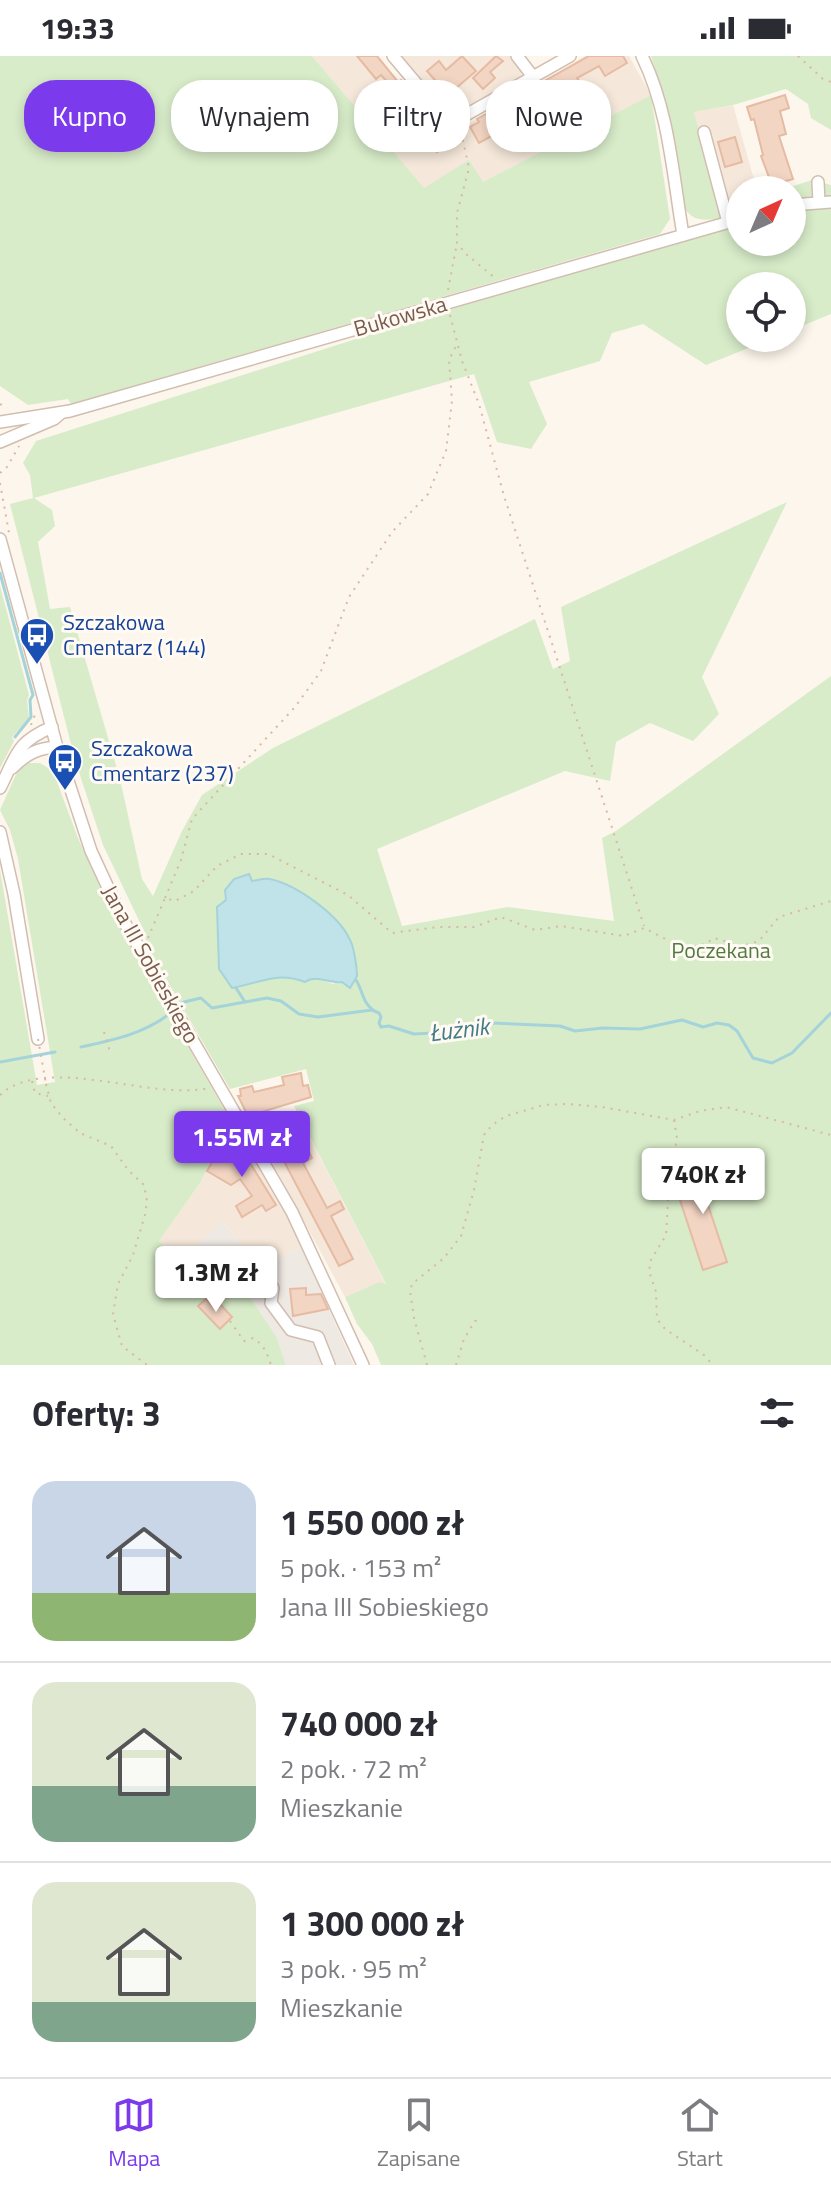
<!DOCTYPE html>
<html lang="pl">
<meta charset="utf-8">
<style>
body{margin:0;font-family:"Titillium Web",sans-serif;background:#f2f2f3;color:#2b2b33;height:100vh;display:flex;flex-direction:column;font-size:30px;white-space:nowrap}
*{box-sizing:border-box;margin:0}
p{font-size:26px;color:#7c7c81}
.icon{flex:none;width:44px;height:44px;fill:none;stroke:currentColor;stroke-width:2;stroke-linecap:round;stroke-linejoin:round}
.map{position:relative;height:1309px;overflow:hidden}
.drawer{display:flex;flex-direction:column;background:#fff;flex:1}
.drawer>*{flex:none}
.top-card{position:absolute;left:24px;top:24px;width:784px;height:72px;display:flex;gap:16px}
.needle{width:52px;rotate:44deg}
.tools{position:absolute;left:726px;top:120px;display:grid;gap:16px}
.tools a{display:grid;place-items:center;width:80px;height:80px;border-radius:50%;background:#fff;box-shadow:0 4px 12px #0003;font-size:40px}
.price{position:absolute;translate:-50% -68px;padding:0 18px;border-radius:8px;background:#fff;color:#222;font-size:26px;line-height:52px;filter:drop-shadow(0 2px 4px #0008)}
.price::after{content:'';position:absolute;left:50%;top:48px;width:24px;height:18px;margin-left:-12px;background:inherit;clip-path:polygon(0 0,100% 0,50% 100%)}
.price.active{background:#7c3aed;color:#fff}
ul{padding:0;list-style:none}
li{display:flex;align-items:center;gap:24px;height:200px;padding:0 32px}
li+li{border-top:2px solid #e1e1e2}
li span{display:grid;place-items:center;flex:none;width:224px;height:160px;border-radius:24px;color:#555}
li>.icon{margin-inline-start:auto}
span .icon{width:96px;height:96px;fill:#fffc;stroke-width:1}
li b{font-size:34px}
h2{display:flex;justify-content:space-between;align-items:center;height:96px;padding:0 32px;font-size:34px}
.tag{padding:0 28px;border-radius:32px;background:#fff;box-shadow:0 4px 12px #0003;font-size:28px;line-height:72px}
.tag.active{background:#7c3aed;color:#fff}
.status{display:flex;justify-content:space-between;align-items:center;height:56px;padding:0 40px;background:#fff;direction:ltr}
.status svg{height:22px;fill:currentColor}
.dock{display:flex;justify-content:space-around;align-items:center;height:112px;border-top:2px solid #e1e1e2;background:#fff;font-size:22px;color:#7c7c81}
.dock a{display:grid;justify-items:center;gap:4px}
.dock .active{color:#7c3aed}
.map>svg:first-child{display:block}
</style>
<div class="status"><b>19:33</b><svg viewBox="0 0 49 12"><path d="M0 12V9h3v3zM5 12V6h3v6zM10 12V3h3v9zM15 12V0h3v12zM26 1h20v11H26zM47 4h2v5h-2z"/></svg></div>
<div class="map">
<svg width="831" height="1309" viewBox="0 0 831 1309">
<rect width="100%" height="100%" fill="#fdf6ec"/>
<g fill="#f5e8da">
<path d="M312 0H378L435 69 451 78 585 0H629L651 39 482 127 469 105 424 133Z"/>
<path d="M397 0H511L521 13V24L456 61 449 60Z"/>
<path d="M733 49 755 127 750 128 751 134H740V156L723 161 694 56Z"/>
<path d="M286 1066 303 1068 386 1229 379 1226 345 1241 258 1080Z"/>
<path d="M236 1074 283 1152 301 1191 260 1212 223 1166 182 1205 159 1185 200 1127 216 1096Z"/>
</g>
<path fill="#efe9e4" d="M222 1165 260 1212 301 1191 354 1309H286L276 1280 250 1241 182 1205Z"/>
<g fill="#d8ecc9" fill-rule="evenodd">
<path d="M0 0H312L424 132 469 104 483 126 651 39 670 163 660 178 71 348 68 343 28 349 0 330Z"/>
<path d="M651 0H831V74L811 62 808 48 786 33 733 49 694 56 723 161C705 166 689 166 682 146L669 59Z"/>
<path d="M812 124 831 129V140L792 143V134H781Z"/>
<path d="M808 152H831V258L792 274V230H740V282H773L706 309 643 268 612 277 600 305 529 326 547 368 531 393 497 386 474 318 34 442 52 454 55 470 38 486 50 553 70 551 120 723 142 823 153 840 182 775 202 739 273 692 535 563 553 613 570 605 561 551 787 446 702 621 719 658 693 685 650 667 616 686 610 725 565 715 377 793 402 870 508 851 614 865 602 782 616 775 831 620V1309H381L372 1288 357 1268 345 1241 379 1226 386 1228 294 1050 314 1045 306 1013 230 1033 147 890 144 875 103 789 75 704 10 448 33 442 30 419 23 407 36 385 519 231 740 168V186H792V154ZM249 818 251 826 302 837 333 859 350 882 353 906 358 914 333 928 316 922 300 924 297 921 265 923 250 928 225 919 219 913 220 893 218 890 227 844Z"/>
<path d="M0 530 29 639 27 644 29 662 12 681 14 685 0 712Z"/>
<path d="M27 707H40L53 715 78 782 110 854 236 1074 216 1096 200 1127 159 1185 182 1205 222 1221 250 1241 276 1280 286 1309H0V814L37 1029 55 1026 18 803 10 774 0 754 18 714Z"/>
</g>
<path fill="#bfe3e8" stroke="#a5d3da" stroke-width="2" d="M249 818 252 825C258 824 265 822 270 823 297 829 339 859 350 884 354 890 357 913 357 920L350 932 342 926C329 928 317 918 305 926 276 915 261 927 232 932L219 913 217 851 226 844 225 834 234 823Z"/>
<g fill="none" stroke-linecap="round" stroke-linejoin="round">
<g stroke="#a5d3da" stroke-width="3">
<path d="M0 517 33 639 30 644 31 661 15 681"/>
<path d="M356 924C363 935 362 946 373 954"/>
<path d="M236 932 245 946"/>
<path d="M179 950 184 946 201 942 212 952 267 942 281 945 299 958 318 961 372 954 379 957 381 961 379 967 381 971 389 970 414 978 473 975 491 967 560 970 575 975 603 972 640 973 682 964 703 971 717 967 729 969 737 975 753 1002 772 1007 792 997 831 957"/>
<path d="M81 991C114 984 147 977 173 955"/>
<path d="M0 1006 55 996"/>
</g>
</g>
<g fill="#f3d5c3" stroke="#e6bba3" stroke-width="2">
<path d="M357 0H377L398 26 401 24 420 47 409 56 389 33 392 31 381 19 376 23Z"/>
<path d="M462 0 476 15 448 39 427 15 439 5 446 14Z"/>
<path d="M496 0 503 5 490 16 495 22 483 33 473 22Z"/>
<path d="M589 0H623L627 7 605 20 599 10 577 22 579 25 508 65 510 70 479 87 470 71 479 66 477 63Z"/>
<path d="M785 39 789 52 780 55 786 78 779 80 793 123 772 129 761 100 763 99 754 63 751 64 747 51Z"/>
<path d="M431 63 449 86 437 96 418 73Z"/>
<path d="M735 81 742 106 725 111 718 86Z"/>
<path d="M301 1017 303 1030 308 1029 311 1041 248 1060 238 1040H241L240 1033 252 1030 254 1036 284 1029 282 1021Z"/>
<path d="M282 1068 294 1090 304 1085 312 1102 303 1107 327 1152 340 1145 344 1153 331 1160 353 1203 339 1210 268 1075Z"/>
<path d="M239 1089 276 1149 266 1155 262 1149 242 1161 236 1150 252 1140 240 1123 231 1129 207 1115 220 1093 227 1097Z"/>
<path d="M721 1114 728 1136 706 1143 727 1206 703 1214 675 1129Z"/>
<path d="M306 1232V1239L321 1238 328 1253 293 1260 290 1233Z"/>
<path d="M206 1243 216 1253 221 1249 232 1261 220 1273 198 1250Z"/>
</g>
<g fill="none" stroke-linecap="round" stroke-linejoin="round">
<g stroke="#d1beb0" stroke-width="14">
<g id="minor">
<path d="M393 0 442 58 451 64H457L570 0"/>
<path d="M517 0 534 22"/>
<path d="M642 0C669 55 673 120 683 179"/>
<path d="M704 76 728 166"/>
<path d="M818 126 819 146"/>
<path d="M792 149 831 146"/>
<path d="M0 366 70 355 740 163"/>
<path d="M0 386 54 363 61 357"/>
<path d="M0 483 57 691 91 795 123 864 292 1156 363 1309"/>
<path d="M12 712C26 698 38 692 57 691"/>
<path d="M0 732C17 699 15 687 52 671"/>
<path d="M0 776 14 838 38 983"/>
<path d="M273 1232 271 1247 291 1274 318 1281 329 1309"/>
</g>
</g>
<g stroke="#d9b8a5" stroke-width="2" stroke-dasharray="2 6" stroke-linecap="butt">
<path d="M798 0 823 23 831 26"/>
<path d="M461 76 469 112 457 157V187L466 198 495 222"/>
<path d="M448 234 457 187"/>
<path d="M450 259 462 305 479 348 504 440 644 870"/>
<path d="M0 348 7 352"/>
<path d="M0 417 7 411 19 390"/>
<path d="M0 427 9 477"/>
<path d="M31 669 36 656"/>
<path d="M165 842 181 804 192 763 295 651 321 615 349 541 392 476 428 438 446 395 452 345 449 304 457 288"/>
<path d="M148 882 165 842 175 845 194 835 217 810 241 798H268L348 839 392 877 438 871H474L501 861 535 874 561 870 624 880 644 872C667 883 691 901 714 882L742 890 759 885 779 861 831 845"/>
<path d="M104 976 111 999"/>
<path d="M32 1025 35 1037 48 1040"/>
<path d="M46 1028 51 1047 63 1062 80 1077 111 1090 128 1114 144 1129 147 1145 145 1159 133 1199 118 1228 113 1258 122 1290 147 1309"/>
<path d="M0 1039C46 997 149 1045 209 1032"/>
<path d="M674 1064 677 1082 669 1128 666 1179 651 1204 649 1215 656 1236 657 1263 665 1273 704 1299 713 1309"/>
<path d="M253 1070 276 1059 290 1060"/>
<path d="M230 1265 244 1285 253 1282C264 1289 267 1297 271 1309"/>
<path d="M427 1309 414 1262 410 1235 412 1228 444 1202 461 1180 474 1134 484 1079 492 1069 506 1060 544 1049 567 1048 602 1051 674 1064 700 1055 726 1051 831 1079"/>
<path d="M456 1309 464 1283 475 1265 480 1264"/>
</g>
<use href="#minor" stroke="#fff" stroke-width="11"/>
<path stroke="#d9b8a5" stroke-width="2" stroke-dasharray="2 6" stroke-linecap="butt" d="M38 983 46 1028"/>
</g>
<defs>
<g id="bus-pin" transform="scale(1.8)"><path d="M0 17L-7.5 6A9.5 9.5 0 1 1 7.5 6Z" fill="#1a4fb4" stroke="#fffaf3"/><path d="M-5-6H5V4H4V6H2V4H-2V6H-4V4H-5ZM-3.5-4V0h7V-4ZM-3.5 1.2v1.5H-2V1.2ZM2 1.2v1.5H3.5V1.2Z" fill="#fff"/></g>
</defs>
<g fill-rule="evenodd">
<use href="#bus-pin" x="37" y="579"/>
<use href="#bus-pin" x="65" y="705"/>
</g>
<g text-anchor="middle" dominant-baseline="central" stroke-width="6" stroke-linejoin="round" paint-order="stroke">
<g font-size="22" fill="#7a5c4d" stroke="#fffaf3">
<text transform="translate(400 260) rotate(-16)">Bukowska</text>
<text transform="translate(151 908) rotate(61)">Jana III Sobieskiego</text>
</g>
<g font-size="22" fill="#164399" stroke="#fffaf3" text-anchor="start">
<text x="63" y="566">Szczakowa<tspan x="63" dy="25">Cmentarz (144)</tspan></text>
<text x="91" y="692">Szczakowa<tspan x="91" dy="25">Cmentarz (237)</tspan></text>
</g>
<g font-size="22" fill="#537a41" stroke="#fffaf3">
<text x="721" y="894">Poczekana</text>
</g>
<g font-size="24" font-style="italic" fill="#437c86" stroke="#fffaf3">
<text transform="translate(459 973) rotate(-7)">Łużnik</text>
</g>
</g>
</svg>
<div class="tools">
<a><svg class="needle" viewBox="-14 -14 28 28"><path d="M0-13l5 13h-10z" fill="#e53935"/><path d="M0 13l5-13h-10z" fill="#7c7c81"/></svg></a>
<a><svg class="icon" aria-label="locate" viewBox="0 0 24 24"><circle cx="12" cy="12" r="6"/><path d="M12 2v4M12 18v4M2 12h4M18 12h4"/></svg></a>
</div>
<b class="price active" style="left:242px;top:1123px">1.55M zł</b>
<b class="price" style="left:703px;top:1160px">740K zł</b>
<b class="price" style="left:216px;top:1258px">1.3M zł</b>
<div class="top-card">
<a class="tag active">Kupno</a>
<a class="tag">Wynajem</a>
<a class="tag">Filtry</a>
<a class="tag">Nowe</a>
</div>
</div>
<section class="drawer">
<h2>Oferty: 3<svg class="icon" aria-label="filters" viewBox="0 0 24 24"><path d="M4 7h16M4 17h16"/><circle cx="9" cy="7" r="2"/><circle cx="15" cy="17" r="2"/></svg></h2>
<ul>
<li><span style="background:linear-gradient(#c9d6e8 70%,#8fb573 0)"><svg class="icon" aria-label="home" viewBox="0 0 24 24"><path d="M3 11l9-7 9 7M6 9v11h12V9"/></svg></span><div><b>1 550 000 zł</b><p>5 pok. · 153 m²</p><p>Jana III Sobieskiego</p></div></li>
<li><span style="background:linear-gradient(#dfe7d0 65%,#7fa58c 0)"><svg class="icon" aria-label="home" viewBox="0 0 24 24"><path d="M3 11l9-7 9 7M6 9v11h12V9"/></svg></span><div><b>740 000 zł</b><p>2 pok. · 72 m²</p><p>Mieszkanie</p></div></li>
<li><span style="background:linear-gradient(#dfe7d0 75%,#7fa58c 0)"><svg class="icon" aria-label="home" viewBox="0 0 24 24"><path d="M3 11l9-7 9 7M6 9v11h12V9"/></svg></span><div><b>1 300 000 zł</b><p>3 pok. · 95 m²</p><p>Mieszkanie</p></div></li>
</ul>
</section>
<nav class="dock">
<a class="active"><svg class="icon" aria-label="map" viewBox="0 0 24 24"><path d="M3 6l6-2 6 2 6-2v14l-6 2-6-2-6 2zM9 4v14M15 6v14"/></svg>Mapa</a>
<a><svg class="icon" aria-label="saved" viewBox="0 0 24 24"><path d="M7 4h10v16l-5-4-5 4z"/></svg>Zapisane</a>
<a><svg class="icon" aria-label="home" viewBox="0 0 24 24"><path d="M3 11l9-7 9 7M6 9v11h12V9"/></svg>Start</a>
</nav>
